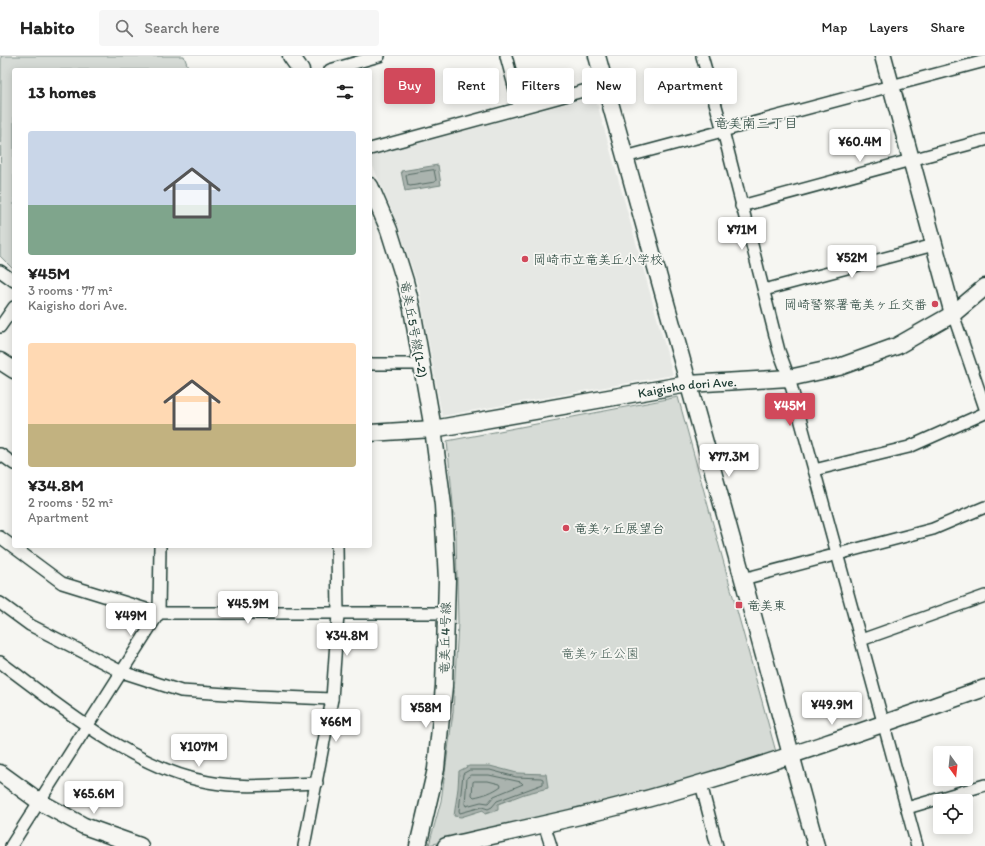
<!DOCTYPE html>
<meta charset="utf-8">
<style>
body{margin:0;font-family:Itim,"Klee One",sans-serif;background:#f6f6f6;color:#222;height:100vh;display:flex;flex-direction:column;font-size:15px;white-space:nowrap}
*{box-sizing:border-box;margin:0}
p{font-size:13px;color:#767676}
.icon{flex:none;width:22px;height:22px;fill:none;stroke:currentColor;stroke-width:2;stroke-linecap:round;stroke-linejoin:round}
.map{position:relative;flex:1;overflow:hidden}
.details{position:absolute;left:12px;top:12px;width:360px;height:480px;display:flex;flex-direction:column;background:#fff;border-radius:4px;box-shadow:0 2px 10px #0003}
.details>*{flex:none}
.top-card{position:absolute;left:384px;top:12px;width:380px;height:36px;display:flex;gap:8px}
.needle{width:26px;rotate:165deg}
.buttons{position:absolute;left:933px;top:690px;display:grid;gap:8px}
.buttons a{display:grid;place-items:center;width:40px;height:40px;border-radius:4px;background:#fff;box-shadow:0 2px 10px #0003;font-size:20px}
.price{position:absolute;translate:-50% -34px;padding:0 9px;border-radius:4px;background:#fff;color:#222;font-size:13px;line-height:26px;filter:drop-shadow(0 1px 2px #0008)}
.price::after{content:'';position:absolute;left:50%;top:24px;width:12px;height:9px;margin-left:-6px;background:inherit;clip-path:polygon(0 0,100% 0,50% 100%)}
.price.active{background:#d1495b;color:#fff}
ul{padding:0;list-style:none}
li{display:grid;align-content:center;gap:8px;height:212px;padding:0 16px}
li span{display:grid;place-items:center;height:124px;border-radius:4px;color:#555}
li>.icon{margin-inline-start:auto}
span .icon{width:72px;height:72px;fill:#fffc;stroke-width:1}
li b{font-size:17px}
h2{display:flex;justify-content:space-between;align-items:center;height:48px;padding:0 16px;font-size:17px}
.tag{padding:0 14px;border-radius:4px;background:#fff;box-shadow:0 2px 10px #0003;font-size:14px;line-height:36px}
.tag.active{background:#d1495b;color:#fff}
header{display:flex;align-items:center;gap:24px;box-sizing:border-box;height:56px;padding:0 20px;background:#fff;border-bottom:1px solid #e0e0e0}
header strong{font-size:19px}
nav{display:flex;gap:22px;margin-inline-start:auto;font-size:14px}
.search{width:280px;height:36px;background:#f6f6f6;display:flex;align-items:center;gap:10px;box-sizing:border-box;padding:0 14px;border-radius:4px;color:#767676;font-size:15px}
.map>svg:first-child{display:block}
</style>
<header>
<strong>Habito</strong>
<div class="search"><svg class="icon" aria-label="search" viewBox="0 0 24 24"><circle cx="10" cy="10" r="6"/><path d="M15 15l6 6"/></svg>Search here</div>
<nav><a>Map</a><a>Layers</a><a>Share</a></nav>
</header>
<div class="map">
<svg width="985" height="790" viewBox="0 0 985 790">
<rect width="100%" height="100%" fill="#f6f6f2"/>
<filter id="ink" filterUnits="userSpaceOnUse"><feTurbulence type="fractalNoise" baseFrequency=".025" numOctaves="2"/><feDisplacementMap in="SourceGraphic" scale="8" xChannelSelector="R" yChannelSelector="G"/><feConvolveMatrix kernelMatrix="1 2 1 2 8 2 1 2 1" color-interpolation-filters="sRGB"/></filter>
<g filter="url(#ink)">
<path fill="#e6e8e4" d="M595 40 673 319 442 360 419 233 399 172 370 103V100Z"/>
<g fill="#d6dbd6" stroke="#7a8c85">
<path d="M1 0H184L189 14H14V214L0 200Z"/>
<path d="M678 341 776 696 701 721 620 741 619 744 429 789 441 745 447 702 453 656 458 567 456 479 447 385Z"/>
</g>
<g fill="#aab3ae" stroke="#72847d">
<path d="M438 109 441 129 405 135 401 115Z"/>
<path d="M469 710H490L517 717 546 718 548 732 524 738 498 748V754L485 758 483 754 461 761 454 760 458 732 459 715Z"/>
</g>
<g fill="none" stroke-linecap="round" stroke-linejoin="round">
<g stroke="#576c65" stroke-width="1">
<path d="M434 114 436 124 435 126 410 130 408 129 406 120 407 118Z"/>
<path d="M470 714H490L516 721 541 722 543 723V728L497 745 492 751 488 753 482 751 460 757 459 755 463 718Z"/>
<path d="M471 719H489L521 726 523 728 494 740 488 747 481 746 466 750 465 748 467 722Z"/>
<path d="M475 725H488L500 728 501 730C493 736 484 739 474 741L472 739 473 726Z"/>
</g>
<g stroke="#1f3d34" stroke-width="14">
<g id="street">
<path d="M506 0 520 52"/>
<path d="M702 0 723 75 779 295 789 322 917 790"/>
<path d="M330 14 379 0"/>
<path d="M370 93 605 29"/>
<path d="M625 101 985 5"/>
<path d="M741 150 985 84"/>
<path d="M0 215 14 225"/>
<path d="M764 234 934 189"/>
<path d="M953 258 985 352"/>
<path d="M0 271 14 251"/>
<path d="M370 308H421"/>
<path d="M0 398 14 408"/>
<path d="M814 414 909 391 985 357"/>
<path d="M0 481 62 527 159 557H446"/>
<path d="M743 523 933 473 985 451"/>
<path d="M0 547 30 569 122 616 181 635 257 640 332 643"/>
<path d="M861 584 985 540"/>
<path d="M0 606C60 650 134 713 208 726 244 733 281 728 317 727"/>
<path d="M701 728 717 790"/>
<path d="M907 752 985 729"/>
<path d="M544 768 551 790"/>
<path d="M11 790 159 557 160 490"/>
<path d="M304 790 332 643 338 558 337 490"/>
</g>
</g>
<g stroke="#1f3d34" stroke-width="19">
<g id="secondary">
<path d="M291 0 301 14"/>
<path d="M597 0 743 523 816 790"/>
<path d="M883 0 953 258"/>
<path d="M370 130 389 174 405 225 412 253 433 373 443 449 447 524 444 630 436 713 418 790"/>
<path d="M0 305 14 314"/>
<path id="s1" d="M370 377 433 373 688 328 789 322 839 311 897 290 953 258 985 231"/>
<path d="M0 717 40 746 84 770 140 790"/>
<path d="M446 790C532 771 618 753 702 727 797 699 891 665 985 632"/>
</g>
</g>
<use href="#street" stroke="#f6f6f2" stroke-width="11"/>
<use href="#secondary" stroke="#f6f6f2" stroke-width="16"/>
</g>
</g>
<g fill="#d1495b" stroke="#f6f6f2" stroke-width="1.5">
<circle cx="525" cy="203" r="4"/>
<circle cx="935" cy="248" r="4"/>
<circle cx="566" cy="472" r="4"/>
<rect x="735" y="545" width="8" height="8" rx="2"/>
</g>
<g text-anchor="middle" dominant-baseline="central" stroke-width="3.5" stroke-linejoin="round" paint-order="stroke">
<g font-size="13" fill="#1f3d34" stroke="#f6f6f2" text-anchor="start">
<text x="533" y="203">岡崎市立竜美丘小学校</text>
<text x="927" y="248" text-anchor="end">岡崎警察署竜美ヶ丘交番</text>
<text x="574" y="472">竜美ヶ丘展望台</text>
<text x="747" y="549">竜美東</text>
</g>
<g font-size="13" fill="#1f3d34" stroke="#f6f6f2">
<text transform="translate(414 273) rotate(79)">竜美丘5号線(1-2)</text>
<text stroke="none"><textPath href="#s1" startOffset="321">Kaigisho dori Ave.</textPath></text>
<text transform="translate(445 582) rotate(-89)">竜美丘4号線</text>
</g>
<g font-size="13" fill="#445d54" stroke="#f6f6f2">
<text x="600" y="597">竜美ヶ丘公園</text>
</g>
<g font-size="14" fill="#1f3d34" stroke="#f6f6f2">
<text x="756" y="67">竜美南三丁目</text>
</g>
</g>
</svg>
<div class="buttons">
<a><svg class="needle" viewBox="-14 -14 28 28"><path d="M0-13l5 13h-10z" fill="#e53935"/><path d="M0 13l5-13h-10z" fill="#767676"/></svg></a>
<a><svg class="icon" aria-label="locate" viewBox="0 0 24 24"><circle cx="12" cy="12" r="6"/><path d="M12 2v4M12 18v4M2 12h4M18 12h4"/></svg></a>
</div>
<b class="price" style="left:860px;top:107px">¥60.4M</b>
<b class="price" style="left:742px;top:195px">¥71M</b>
<b class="price" style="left:852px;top:223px">¥52M</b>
<b class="price active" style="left:790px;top:371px">¥45M</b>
<b class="price" style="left:729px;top:422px">¥77.3M</b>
<b class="price" style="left:248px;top:569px">¥45.9M</b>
<b class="price" style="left:131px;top:581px">¥49M</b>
<b class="price" style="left:347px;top:601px">¥34.8M</b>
<b class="price" style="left:832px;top:670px">¥49.9M</b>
<b class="price" style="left:426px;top:673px">¥58M</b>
<b class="price" style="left:336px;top:687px">¥66M</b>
<b class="price" style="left:199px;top:712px">¥107M</b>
<b class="price" style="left:94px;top:759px">¥65.6M</b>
<div class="top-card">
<a class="tag active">Buy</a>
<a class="tag">Rent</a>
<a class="tag">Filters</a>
<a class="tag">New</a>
<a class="tag">Apartment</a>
</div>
<section class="details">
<h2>13 homes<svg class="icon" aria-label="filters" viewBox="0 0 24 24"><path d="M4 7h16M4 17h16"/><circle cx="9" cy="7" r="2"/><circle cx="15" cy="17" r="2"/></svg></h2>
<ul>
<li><span style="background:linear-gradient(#c9d6e8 60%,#7fa58c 0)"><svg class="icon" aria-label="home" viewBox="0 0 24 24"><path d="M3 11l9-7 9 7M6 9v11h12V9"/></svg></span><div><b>¥45M</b><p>3 rooms · 77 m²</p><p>Kaigisho dori Ave.</p></div></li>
<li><span style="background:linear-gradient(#ffd9b3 65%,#c2b280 0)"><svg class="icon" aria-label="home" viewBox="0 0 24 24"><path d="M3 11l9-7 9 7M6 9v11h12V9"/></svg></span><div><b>¥34.8M</b><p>2 rooms · 52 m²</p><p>Apartment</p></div></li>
</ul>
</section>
</div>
